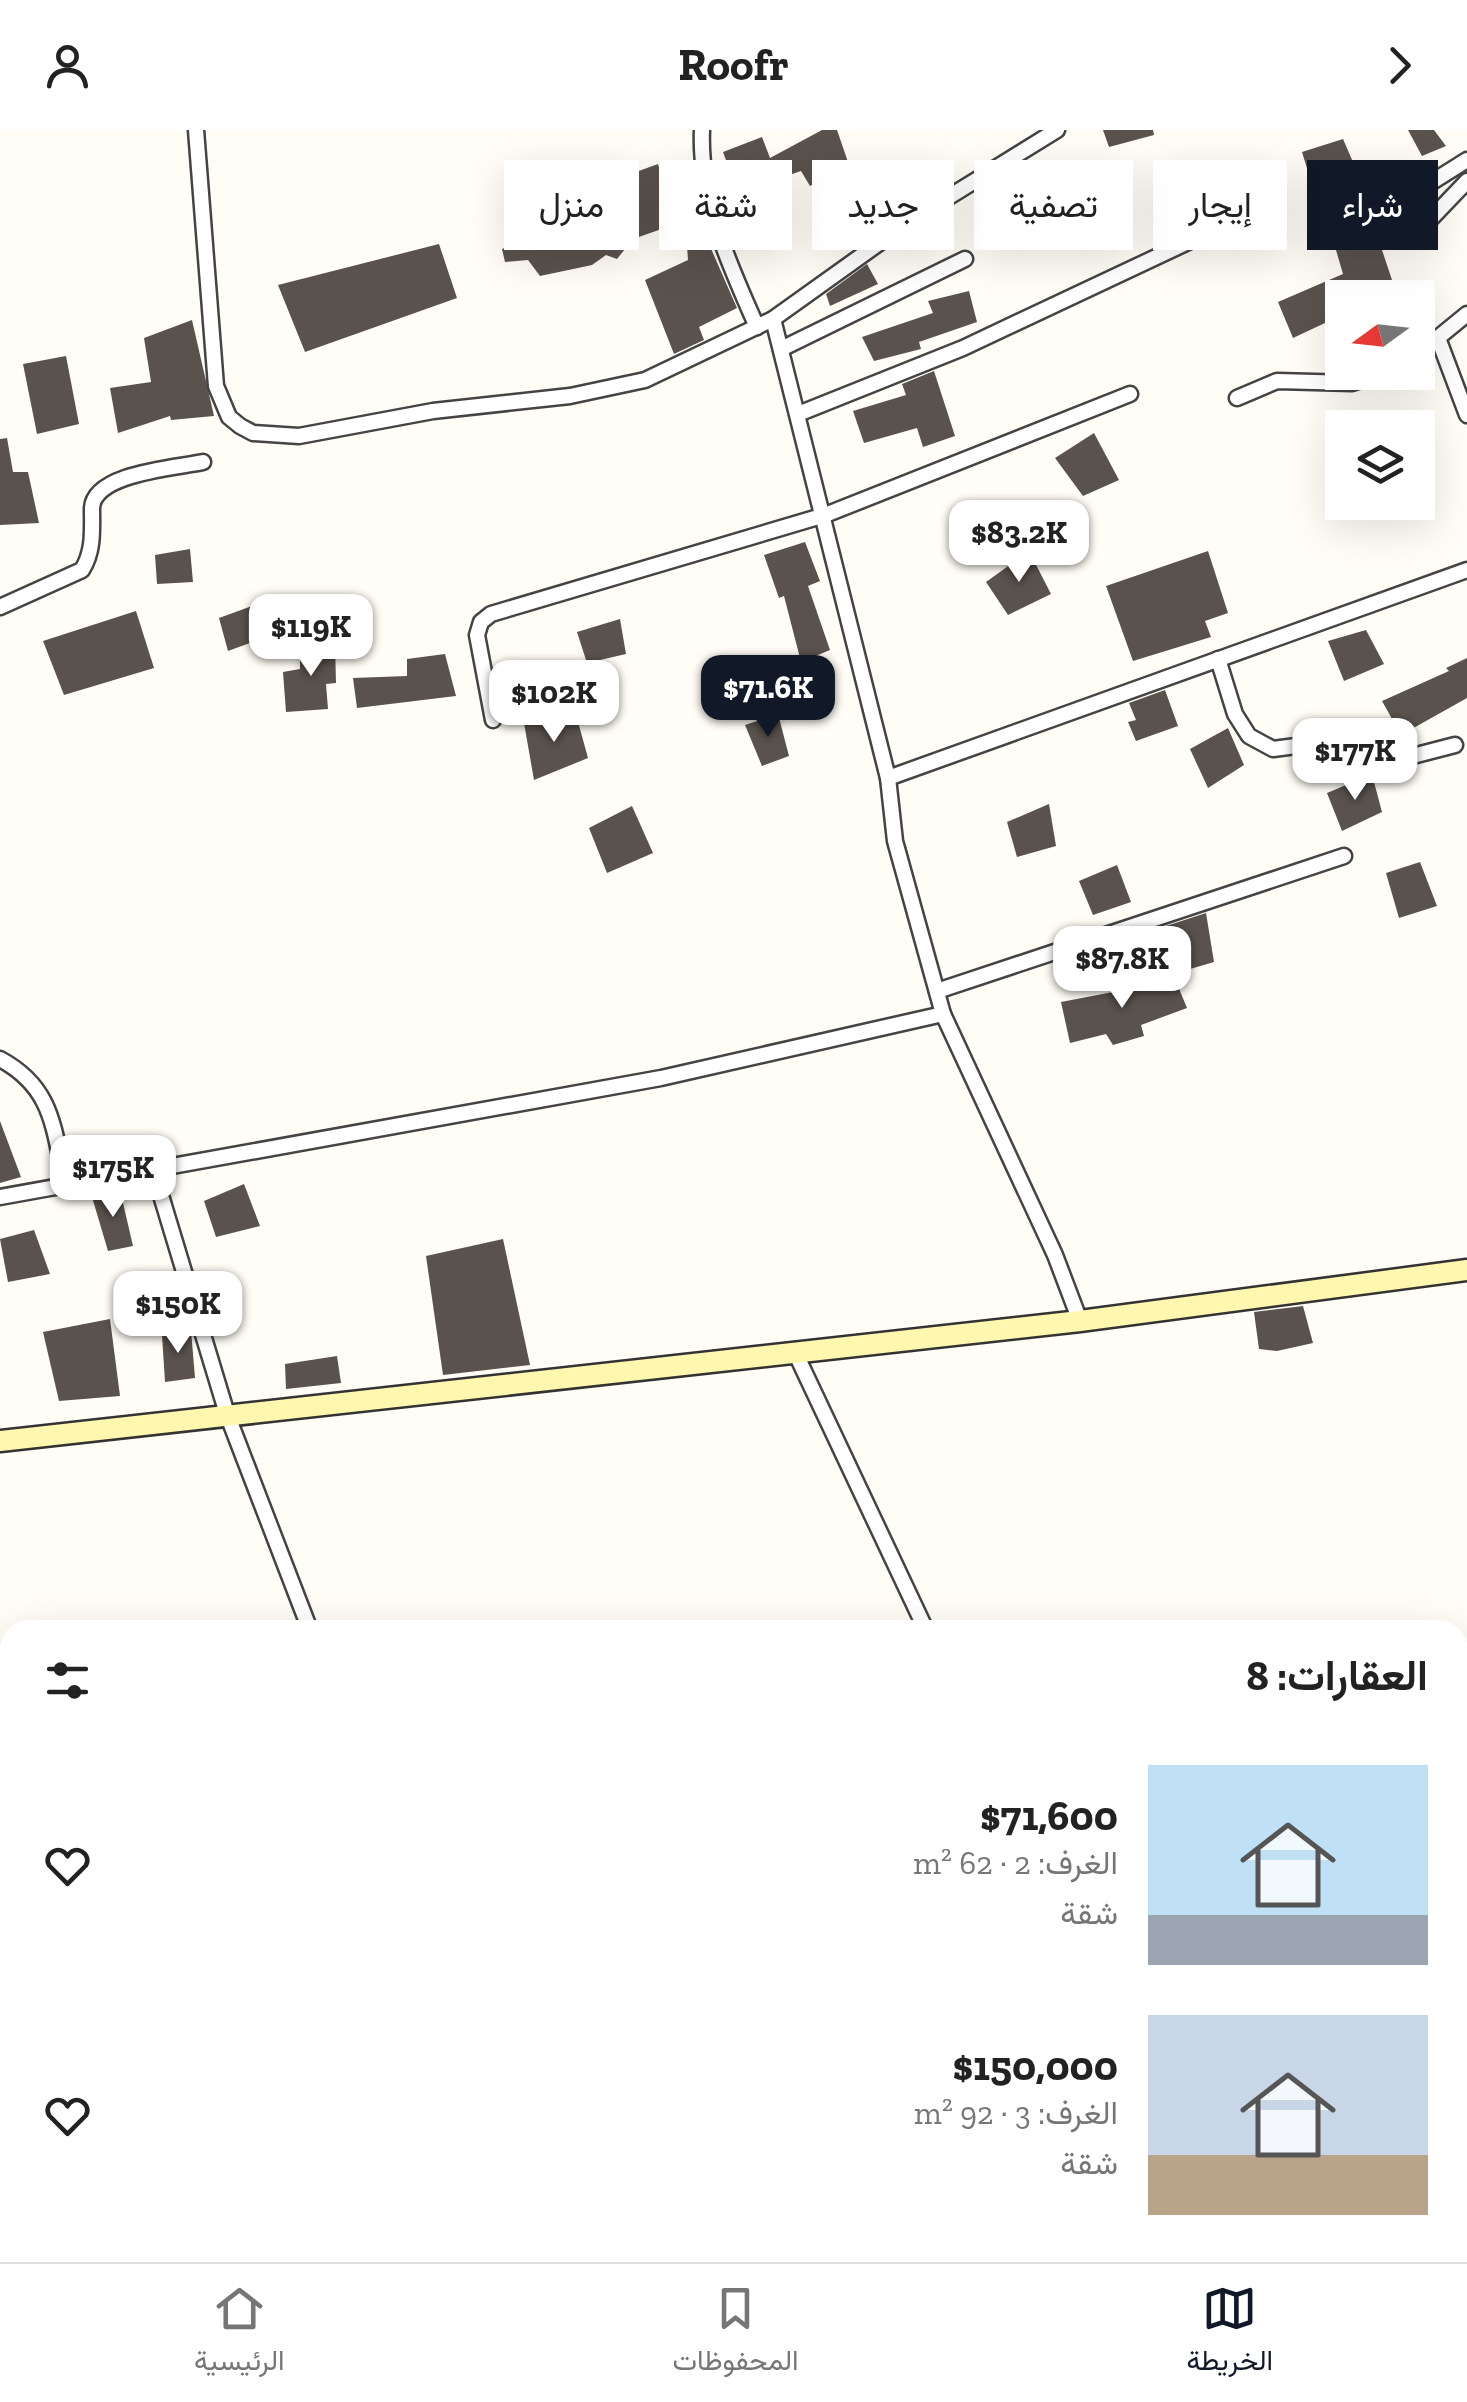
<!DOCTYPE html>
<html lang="ar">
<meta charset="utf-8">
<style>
body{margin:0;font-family:"Zilla Slab",Vazirmatn,serif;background:#f6f6f6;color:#222;direction:rtl;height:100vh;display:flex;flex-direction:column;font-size:38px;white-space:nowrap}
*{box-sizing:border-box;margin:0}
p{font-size:32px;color:#767676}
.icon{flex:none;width:55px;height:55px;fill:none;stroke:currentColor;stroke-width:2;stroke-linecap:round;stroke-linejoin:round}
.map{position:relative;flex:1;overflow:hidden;direction:ltr}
.sheet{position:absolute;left:0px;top:1490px;width:1468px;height:642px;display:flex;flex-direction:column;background:#fff;border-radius:30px 30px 0 0;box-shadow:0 10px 40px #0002;direction:rtl}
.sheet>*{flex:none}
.banner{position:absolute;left:30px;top:30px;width:1408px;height:90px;direction:rtl;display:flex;gap:20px}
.needle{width:65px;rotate:255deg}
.fabs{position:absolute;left:1325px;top:150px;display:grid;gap:20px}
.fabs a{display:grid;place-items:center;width:110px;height:110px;border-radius:0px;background:#fff;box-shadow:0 10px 40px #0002;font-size:50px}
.price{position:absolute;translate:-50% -85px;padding:0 22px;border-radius:20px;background:#fff;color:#222;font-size:32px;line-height:65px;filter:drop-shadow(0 2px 5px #0008)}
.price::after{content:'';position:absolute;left:50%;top:60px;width:30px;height:22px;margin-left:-15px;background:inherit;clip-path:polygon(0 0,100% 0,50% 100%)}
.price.active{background:#111827;color:#fff}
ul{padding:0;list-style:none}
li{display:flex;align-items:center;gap:30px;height:250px;padding:0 40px}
li span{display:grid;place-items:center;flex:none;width:280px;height:200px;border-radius:0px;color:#555}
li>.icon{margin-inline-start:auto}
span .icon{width:120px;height:120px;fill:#fffc;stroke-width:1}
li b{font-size:42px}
h2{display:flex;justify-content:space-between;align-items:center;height:120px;padding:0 40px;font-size:42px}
.chip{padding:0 35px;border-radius:0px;background:#fff;box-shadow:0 10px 40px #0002;font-size:35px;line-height:90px}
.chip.active{background:#111827;color:#fff}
header{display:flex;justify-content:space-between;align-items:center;height:130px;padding:0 40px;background:#fff;font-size:45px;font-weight:700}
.tab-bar{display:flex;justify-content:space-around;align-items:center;height:140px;border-top:2px solid #e0e0e0;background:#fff;font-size:28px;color:#767676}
.tab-bar a{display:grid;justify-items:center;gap:5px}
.tab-bar .active{color:#111827}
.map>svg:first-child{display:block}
</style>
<header><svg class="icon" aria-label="forward" viewBox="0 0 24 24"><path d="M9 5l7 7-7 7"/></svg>Roofr<svg class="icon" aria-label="person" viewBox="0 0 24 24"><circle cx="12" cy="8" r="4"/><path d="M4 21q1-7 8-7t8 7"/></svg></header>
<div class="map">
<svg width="1467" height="2132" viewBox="0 0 1467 2132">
<rect width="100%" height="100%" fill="#fffdf5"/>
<g fill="#5a524d">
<path d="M822 0H837L849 35 810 56 801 41 738 63 723 22 762 7 770 28Z"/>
<path d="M1103 0H1153L1154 5 1109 17Z"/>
<path d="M1408 0H1434L1446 16 1422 26Z"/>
<path d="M1343 9 1359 46 1327 56 1324 47 1310 48 1302 22Z"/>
<path d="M658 34 676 94 633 109 617 129 606 125 592 135 540 146 528 130 505 132 502 119 524 110 523 83Z"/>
<path d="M1383 87 1393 107 1379 111 1398 168H1342V185L1293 208 1278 172 1343 144 1331 103Z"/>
<path d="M705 105 737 178 699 197 704 210 674 224 645 150 688 130 687 116Z"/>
<path d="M439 114 457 168 305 222 278 155Z"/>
<path d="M867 134 878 154 830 176 826 164Z"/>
<path d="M969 161 977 192 919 212 921 219 874 231 862 207 933 183 928 171Z"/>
<path d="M192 190 214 286 171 290 170 286 118 303 110 258 151 252 144 208Z"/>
<path d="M66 226 79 294 37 304 23 234Z"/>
<path d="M934 241 955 306 923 317 917 298 864 313 853 281 906 265 902 254Z"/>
<path d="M1094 303 1119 350 1083 366 1055 328Z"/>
<path d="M7 308 13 342H28L39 393 0 395V309Z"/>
<path d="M805 412 820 451 808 456 830 520 801 532 784 466 779 468 764 425Z"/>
<path d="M190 419 193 452 157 454 155 425Z"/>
<path d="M1029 421 1051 464 1008 485 986 452Z"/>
<path d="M1208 421 1228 483 1205 491 1211 507 1133 531 1106 456Z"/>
<path d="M252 476 261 509 228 521 219 488Z"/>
<path d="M136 481 154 538 64 565 43 511Z"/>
<path d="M620 489 626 524 587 533 577 502Z"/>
<path d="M1366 500 1384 534 1344 551 1328 511Z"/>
<path d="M335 514 336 553 326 554 328 579 286 582 283 542 300 539V517Z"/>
<path d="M445 524 456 566 357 578 353 548 407 546V529Z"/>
<path d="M1467 528V568L1401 605 1382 571 1449 541 1446 538Z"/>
<path d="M1165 560 1178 596 1136 611 1128 592 1136 590 1129 573Z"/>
<path d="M778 584 789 626 762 636 745 595Z"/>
<path d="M577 588 588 628 534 650 524 593Z"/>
<path d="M1228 598 1244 635 1208 658 1190 619Z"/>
<path d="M1358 650 1374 652 1382 682 1342 701 1327 663Z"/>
<path d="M1049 674 1056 716 1017 727 1007 692Z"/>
<path d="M632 676 653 723 607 743 589 698Z"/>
<path d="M1420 732 1437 776 1399 788 1386 743Z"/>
<path d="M1117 735 1131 772 1093 785 1079 751Z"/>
<path d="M1206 783 1214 832 1173 844 1166 796Z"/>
<path d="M1173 844 1187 878 1141 895 1144 906 1113 915 1106 904 1070 913 1061 872 1129 859 1130 862Z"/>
<path d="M0 991 21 1047 0 1053Z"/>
<path d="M244 1054 260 1096 216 1107 204 1071Z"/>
<path d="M120 1060 133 1116 108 1121 92 1067Z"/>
<path d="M34 1100 50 1144 8 1152 0 1109Z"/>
<path d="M503 1109 530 1235 443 1245 426 1126Z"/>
<path d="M1303 1176 1313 1213 1277 1221 1259 1219 1254 1182Z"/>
<path d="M110 1189 120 1266 59 1271 43 1202Z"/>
<path d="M191 1200 195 1248 165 1252 162 1205Z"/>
<path d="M337 1226 341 1253 286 1259 285 1234Z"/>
</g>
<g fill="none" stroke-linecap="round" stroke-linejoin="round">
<g stroke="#444" stroke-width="19">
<g id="street">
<path d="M196 0 216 256 229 287 240 296 253 303 299 306 433 281 570 266 645 250 773 189 910 91 1057 0"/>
<path d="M702 0C699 69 729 134 757 197"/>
<path d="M1416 62 1467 30"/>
<path d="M1425 95 1467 51"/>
<path d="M773 189 888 648 895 711 943 884 1055 1125 1080 1191"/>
<path d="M1438 208 1467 285"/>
<path d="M781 219 965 129"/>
<path d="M1418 224 1467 184"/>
<path d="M1237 268 1277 251 1352 253 1387 242"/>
<path d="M798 284 963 218 1220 97"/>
<path d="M0 477 82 440C94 421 92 400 92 378 94 343 175 338 203 332"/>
<path d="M1218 529 1235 584 1249 606 1273 619 1319 613 1374 636 1455 615"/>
<path d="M493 590 477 505 481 492 491 484 825 385 1130 264"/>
<path d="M888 648 1467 440"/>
<path d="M937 861 1344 726"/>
<path d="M0 929C54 958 53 999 66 1055"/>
<path d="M153 1039 227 1284 310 1500"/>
<path d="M0 1067 661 948 943 884"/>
<path d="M795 1222 926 1500"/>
<path d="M0 2065 10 2060"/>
<path d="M1165 2122 1169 2132"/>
</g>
</g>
<g stroke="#333" stroke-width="25">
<path id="secondary" d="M0 1311 1080 1191 1467 1140"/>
</g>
<use href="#street" stroke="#fff" stroke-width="14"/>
<use href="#secondary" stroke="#fff6b0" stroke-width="20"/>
</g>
</svg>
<div class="fabs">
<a><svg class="needle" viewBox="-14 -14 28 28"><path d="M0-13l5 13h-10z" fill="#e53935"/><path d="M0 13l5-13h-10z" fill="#767676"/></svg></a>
<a><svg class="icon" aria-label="layers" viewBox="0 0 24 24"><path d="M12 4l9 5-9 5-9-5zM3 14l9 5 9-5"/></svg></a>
</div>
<b class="price" style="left:1019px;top:455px">$83.2K</b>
<b class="price" style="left:311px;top:549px">$119K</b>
<b class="price active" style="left:768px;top:610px">$71.6K</b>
<b class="price" style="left:554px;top:615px">$102K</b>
<b class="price" style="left:1355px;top:673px">$177K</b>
<b class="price" style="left:1122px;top:881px">$87.8K</b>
<b class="price" style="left:113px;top:1090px">$175K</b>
<b class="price" style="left:178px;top:1226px">$150K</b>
<div class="banner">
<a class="chip active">شراء</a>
<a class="chip">إيجار</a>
<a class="chip">تصفية</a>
<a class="chip">جديد</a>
<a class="chip">شقة</a>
<a class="chip">منزل</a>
</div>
<section class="sheet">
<h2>العقارات: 8<svg class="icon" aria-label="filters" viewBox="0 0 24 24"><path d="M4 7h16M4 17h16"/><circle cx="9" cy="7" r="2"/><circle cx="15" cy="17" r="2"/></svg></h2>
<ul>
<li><span style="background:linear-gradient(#bfe0f5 75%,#9aa5b1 0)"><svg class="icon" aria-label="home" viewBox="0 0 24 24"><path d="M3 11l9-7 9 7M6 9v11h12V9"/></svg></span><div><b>$71,600</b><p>الغرف: 2 · 62 m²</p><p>شقة</p></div><svg class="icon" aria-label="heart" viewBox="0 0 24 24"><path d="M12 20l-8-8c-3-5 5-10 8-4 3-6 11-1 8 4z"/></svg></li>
<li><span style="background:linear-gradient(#c9d6e8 70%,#b9a48a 0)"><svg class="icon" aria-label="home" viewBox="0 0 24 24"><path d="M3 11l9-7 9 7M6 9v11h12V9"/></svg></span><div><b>$150,000</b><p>الغرف: 3 · 92 m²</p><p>شقة</p></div><svg class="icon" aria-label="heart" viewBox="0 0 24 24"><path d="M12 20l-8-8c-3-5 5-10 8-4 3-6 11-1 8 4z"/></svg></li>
</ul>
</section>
</div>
<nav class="tab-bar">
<a class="active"><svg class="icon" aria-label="map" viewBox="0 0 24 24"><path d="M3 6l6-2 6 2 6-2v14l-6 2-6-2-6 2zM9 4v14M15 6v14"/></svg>الخريطة</a>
<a><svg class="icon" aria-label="saved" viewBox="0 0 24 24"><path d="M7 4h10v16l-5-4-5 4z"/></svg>المحفوظات</a>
<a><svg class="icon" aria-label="home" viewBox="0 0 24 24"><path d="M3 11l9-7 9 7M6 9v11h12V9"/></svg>الرئيسية</a>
</nav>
